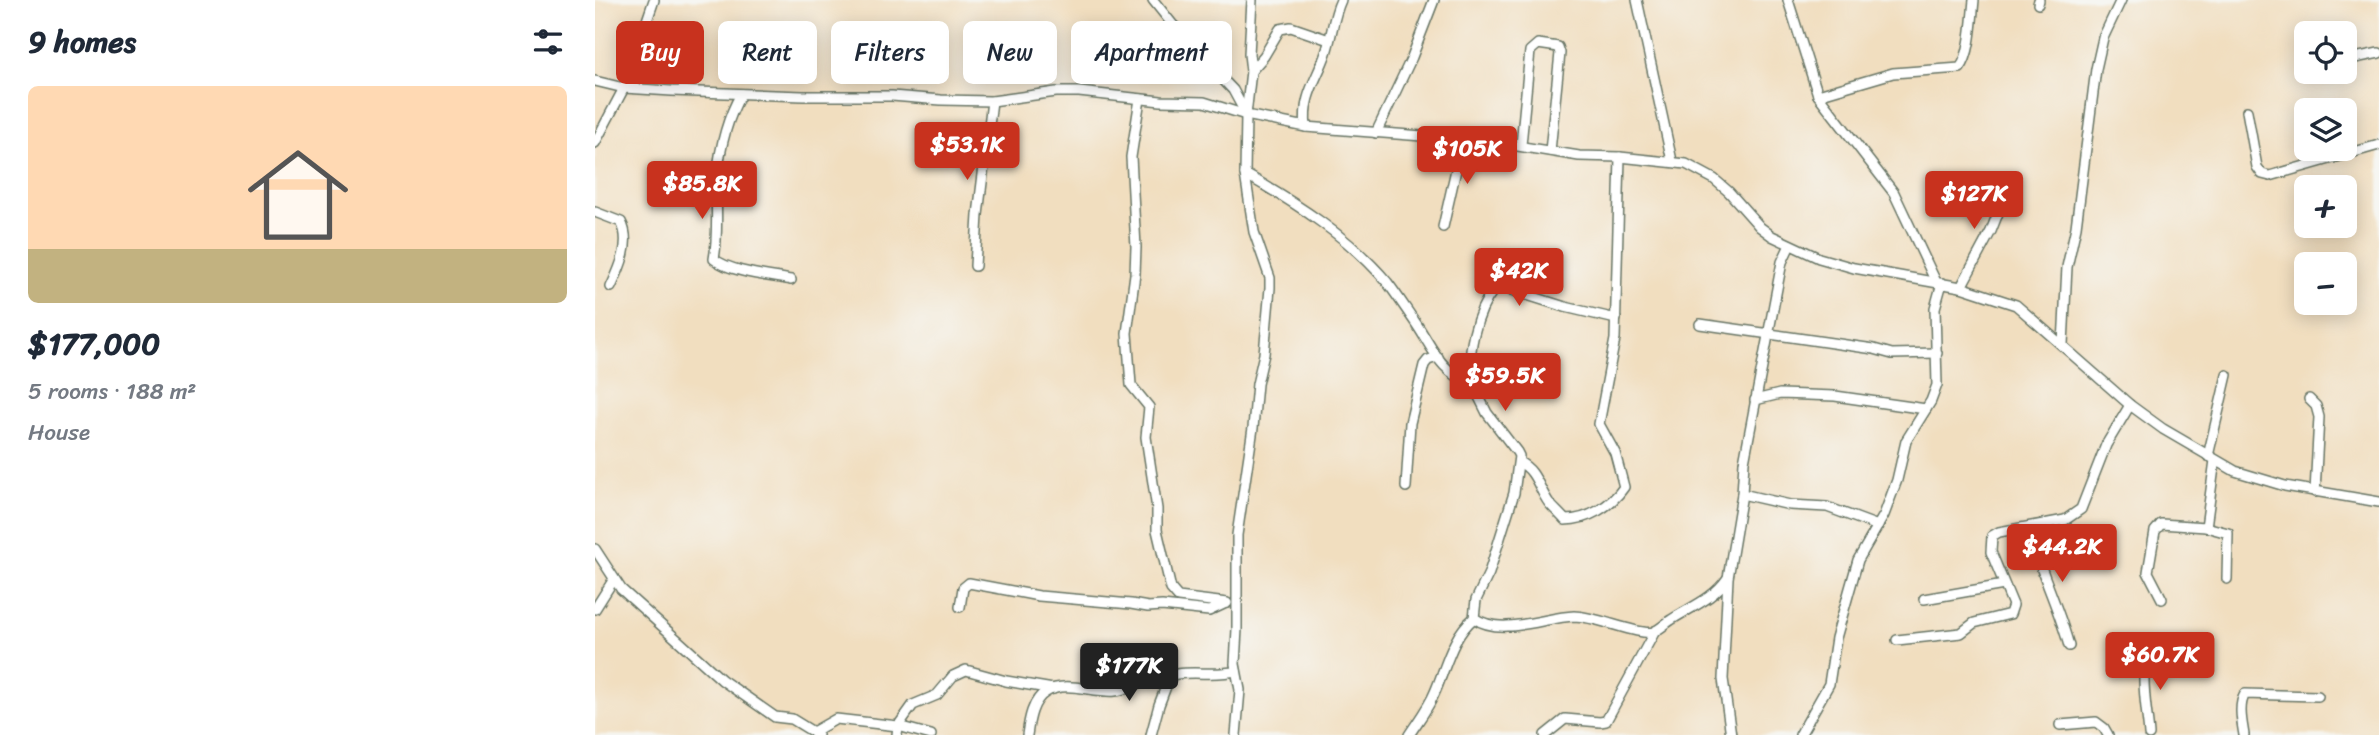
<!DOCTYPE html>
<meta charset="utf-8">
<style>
body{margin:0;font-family:Sriracha,sans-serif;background:#f6f6f7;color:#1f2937;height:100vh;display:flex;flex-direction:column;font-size:26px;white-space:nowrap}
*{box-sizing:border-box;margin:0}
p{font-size:23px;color:#747a83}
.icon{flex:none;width:38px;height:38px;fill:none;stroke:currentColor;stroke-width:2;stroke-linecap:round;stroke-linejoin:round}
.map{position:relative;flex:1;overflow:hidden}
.details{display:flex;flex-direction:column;background:#fff;width:595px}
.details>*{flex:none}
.guide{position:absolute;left:21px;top:21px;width:665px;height:63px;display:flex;gap:14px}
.fabs{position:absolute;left:1699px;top:21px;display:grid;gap:14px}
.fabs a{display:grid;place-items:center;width:63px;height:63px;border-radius:10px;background:#fff;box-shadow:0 4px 18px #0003;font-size:35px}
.price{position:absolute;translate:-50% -60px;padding:0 16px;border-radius:7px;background:#c8321e;color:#fff;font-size:23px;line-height:46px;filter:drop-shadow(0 2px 4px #0008)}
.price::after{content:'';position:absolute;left:50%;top:42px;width:21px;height:16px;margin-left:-10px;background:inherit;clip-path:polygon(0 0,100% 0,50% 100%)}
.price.selected{background:#222;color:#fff}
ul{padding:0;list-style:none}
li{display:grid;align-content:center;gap:14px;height:371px;padding:0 28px}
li+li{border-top:2px solid #e0e1e3}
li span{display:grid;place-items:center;height:217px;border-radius:10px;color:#555}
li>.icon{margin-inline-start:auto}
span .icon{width:126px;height:126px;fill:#fffc;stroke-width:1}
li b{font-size:30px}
h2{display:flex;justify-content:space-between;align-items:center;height:84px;padding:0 28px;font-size:30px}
.pill{padding:0 24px;border-radius:10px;background:#fff;box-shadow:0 4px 18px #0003;font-size:24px;line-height:63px}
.pill.selected{background:#c8321e;color:#fff}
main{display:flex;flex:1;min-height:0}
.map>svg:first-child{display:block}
</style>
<main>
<section class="details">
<h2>9 homes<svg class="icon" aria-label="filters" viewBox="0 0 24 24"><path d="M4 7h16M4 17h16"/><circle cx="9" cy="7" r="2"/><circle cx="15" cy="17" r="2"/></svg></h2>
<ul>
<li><span style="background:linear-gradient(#ffd9b3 75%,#c2b280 0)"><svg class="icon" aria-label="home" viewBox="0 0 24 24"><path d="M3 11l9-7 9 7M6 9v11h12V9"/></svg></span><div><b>$177,000</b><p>5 rooms · 188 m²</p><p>House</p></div></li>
</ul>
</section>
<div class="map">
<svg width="1784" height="735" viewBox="0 0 1784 735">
<rect width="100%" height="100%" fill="#f6f6f2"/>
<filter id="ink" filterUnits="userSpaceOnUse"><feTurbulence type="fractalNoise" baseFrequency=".0143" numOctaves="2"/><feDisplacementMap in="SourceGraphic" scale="14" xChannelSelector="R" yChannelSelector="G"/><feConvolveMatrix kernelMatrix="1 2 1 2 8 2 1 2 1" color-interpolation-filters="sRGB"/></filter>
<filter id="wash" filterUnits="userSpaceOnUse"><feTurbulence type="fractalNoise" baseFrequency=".00686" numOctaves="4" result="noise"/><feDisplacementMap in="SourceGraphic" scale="28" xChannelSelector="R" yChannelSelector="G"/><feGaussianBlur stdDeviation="1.57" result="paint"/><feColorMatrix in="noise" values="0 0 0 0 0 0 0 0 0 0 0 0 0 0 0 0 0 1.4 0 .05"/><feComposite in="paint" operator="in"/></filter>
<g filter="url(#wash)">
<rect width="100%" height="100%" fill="#f1debf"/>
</g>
<g filter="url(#ink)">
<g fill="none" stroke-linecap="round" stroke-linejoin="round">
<g stroke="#687565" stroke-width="12">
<g id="minor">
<path d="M558 0 578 25 599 44 616 67 638 90 651 114"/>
<path d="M1042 0 1077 161"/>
<path d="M1193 0 1223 95 1299 193 1341 282"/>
<path d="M1443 4 1444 0"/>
<path d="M1750 60 1784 53"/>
<path d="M656 71 669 56 685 29 696 27 734 40"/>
<path d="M0 81 29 88 77 91 208 96H297L346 100 397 101 461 92H484L566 101 609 102 651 115 711 127 892 141 984 156 1025 157 1091 164 1119 179 1134 192 1165 227 1177 236 1224 258 1259 268 1366 287 1421 305 1535 405 1568 429 1640 471 1690 486 1784 502"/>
<path d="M146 94C131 120 125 148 122 177 120 205 124 232 119 259 134 272 176 276 196 280"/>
<path d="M1223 95 1298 73 1365 68C1376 55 1377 18 1379 0"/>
<path d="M545 99 536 157 541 247 540 274 532 333 536 385 554 407 551 437 562 509V530L576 589 583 597 632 603"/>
<path d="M1652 111 1662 167 1667 174 1675 176 1784 145"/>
<path d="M711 127C707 96 722 80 731 53 737 35 738 17 746 0"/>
<path d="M781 133 817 57 839 0"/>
<path d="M0 143 29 88 59 0"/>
<path d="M926 145 935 51 943 44 963 47 965 53 955 151"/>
<path d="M650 174C701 203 754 237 792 282 802 295 811 309 820 322 838 348 845 373 877 383L892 413 922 452 924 456 919 493 894 573 881 600 879 618C857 636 851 667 840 692 834 707 823 721 814 735"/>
<path d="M0 212 26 222C37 242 25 268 16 287"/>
<path d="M848 227 868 139"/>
<path d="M380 266 383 215 397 101"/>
<path d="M1366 287 1396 231 1414 185"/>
<path d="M1105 324 1279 349 1297 354 1342 353"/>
<path d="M1468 344 1472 267 1481 227 1501 69 1508 38 1526 0"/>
<path d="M877 383C871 354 881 312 899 289L910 288 970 307 1021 319"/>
<path d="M1714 399 1721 406 1724 417 1720 492"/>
<path d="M1160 400 1185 394 1240 396 1331 409"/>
<path d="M1613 456 1632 375"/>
<path d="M924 462C942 471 943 488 954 503 959 509 965 514 970 520 993 520 1016 506 1029 487L1020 453 1004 424 1020 339 1025 157"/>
<path d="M811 487 815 423 829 365 833 360 843 357"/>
<path d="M1147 494 1195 505 1232 507 1283 526"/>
<path d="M1435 527C1443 569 1463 605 1474 646"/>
<path d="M1611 527 1620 460"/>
<path d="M0 549 26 589 127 680 180 717 197 719 223 735"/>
<path d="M1329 599 1409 585"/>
<path d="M1567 599 1553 572 1560 531 1566 524 1611 527 1633 533 1632 579"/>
<path d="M365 607 368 588 374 583 444 596 536 604 553 607 567 606 614 611 631 603"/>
<path d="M0 609 19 579"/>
<path d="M879 618C906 637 950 617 979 616 1001 616 1044 636 1058 632 1064 630 1071 623 1076 620 1096 607 1118 599 1132 579"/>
<path d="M1302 640 1366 633 1379 623 1415 614 1418 605 1396 552 1397 536 1404 532 1470 520 1486 509 1511 445 1535 405"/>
<path d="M1465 725 1501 722 1509 728 1513 735"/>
<path d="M218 732 241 719 303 726 336 735"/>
<path d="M302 735 303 726 318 705 342 695 358 676 371 670 411 681 458 689"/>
<path d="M432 735C434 721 437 700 451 692 471 680 498 693 520 691 531 690 540 684 550 681 560 678 572 676 582 674 601 671 621 676 641 671"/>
<path d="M556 735 564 705 575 676"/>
<path d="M641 735 645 690 640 664 642 629V535L658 428 662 384 669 354 675 288V278L659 232 650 174 651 115 656 71 654 54 657 0"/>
<path d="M950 735 970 719 1005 722 1011 721 1060 631"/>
<path d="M1136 735 1128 679 1133 578 1147 494 1149 462 1187 262 1195 245"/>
<path d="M1205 735 1234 684 1241 638 1263 560 1289 515 1302 480 1311 441 1336 401 1342 385 1340 308 1347 283"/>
<path d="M1554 735C1553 710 1535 642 1573 641"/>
<path d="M1649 735C1647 722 1643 705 1650 694L1723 696"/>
</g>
</g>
<use href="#minor" stroke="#fff" stroke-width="9"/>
</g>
</g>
</svg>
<div class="fabs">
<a><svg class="icon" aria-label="locate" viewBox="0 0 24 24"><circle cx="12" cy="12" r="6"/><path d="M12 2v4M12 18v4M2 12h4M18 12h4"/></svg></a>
<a><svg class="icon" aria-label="layers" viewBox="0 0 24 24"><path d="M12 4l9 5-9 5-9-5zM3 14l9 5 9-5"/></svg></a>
<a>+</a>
<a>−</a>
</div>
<b class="price" style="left:372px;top:182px">$53.1K</b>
<b class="price" style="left:872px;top:186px">$105K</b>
<b class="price" style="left:107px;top:221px">$85.8K</b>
<b class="price" style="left:1379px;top:231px">$127K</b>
<b class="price" style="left:924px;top:308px">$42K</b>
<b class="price" style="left:910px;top:413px">$59.5K</b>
<b class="price" style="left:1467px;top:584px">$44.2K</b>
<b class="price" style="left:1565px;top:692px">$60.7K</b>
<b class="price selected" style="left:534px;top:703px">$177K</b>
<div class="guide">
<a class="pill selected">Buy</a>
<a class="pill">Rent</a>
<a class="pill">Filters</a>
<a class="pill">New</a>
<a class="pill">Apartment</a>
</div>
</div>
</main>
